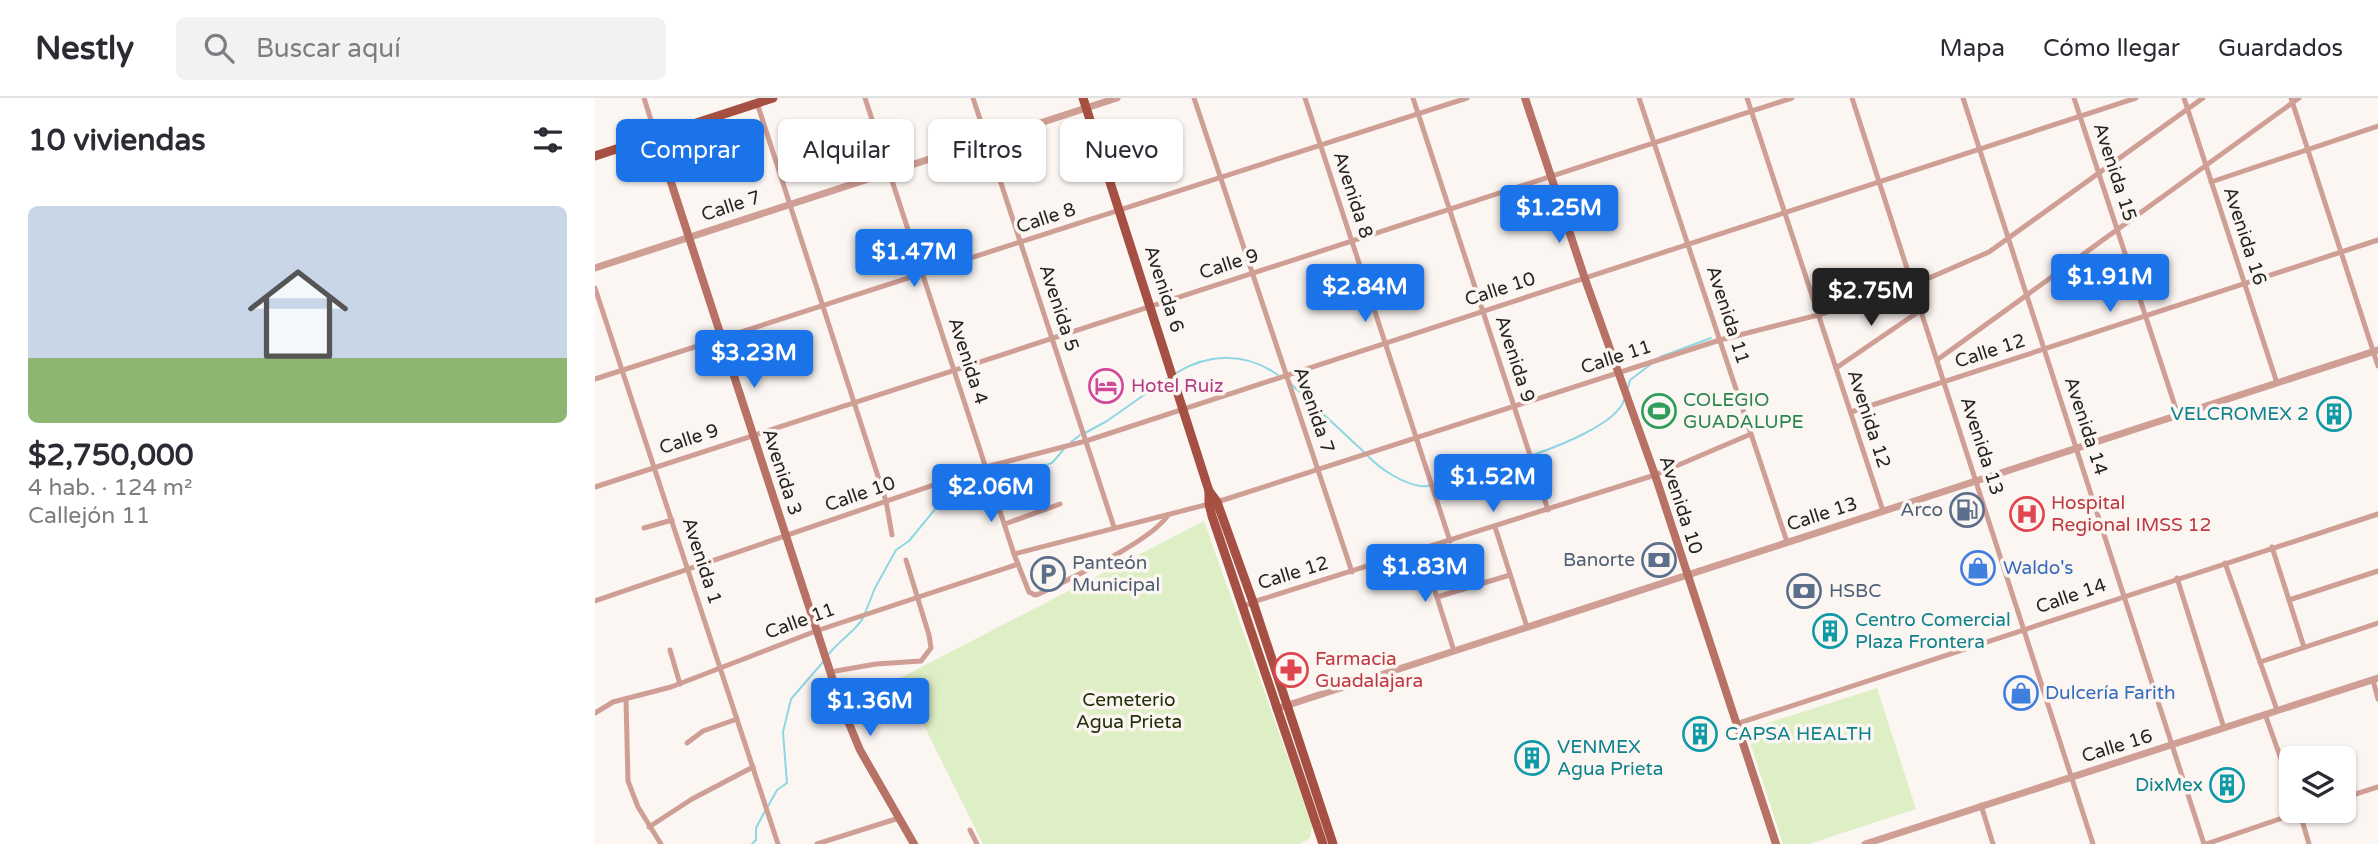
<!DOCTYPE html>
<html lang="es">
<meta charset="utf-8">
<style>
body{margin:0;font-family:"Varela Round",sans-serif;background:#f2f2f3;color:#2b2b33;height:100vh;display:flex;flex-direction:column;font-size:26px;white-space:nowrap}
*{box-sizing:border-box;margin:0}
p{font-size:23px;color:#7c7c81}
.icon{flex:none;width:38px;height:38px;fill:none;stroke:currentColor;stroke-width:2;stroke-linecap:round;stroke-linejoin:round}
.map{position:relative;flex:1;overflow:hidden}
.details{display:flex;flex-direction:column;background:#fff;width:595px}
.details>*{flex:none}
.banner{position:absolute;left:21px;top:21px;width:665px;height:63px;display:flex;gap:14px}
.fabs{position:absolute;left:1684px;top:648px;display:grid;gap:14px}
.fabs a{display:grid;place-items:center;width:77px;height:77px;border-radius:10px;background:#fff;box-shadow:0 2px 5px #0004;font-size:35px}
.price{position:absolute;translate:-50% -60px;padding:0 16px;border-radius:7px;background:#1a73e8;color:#fff;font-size:23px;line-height:46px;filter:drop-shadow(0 2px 4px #0008)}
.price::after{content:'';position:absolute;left:50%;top:42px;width:21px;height:16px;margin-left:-10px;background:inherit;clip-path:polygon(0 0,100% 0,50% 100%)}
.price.active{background:#222;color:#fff}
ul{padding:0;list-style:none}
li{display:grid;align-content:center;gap:14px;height:371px;padding:0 28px}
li+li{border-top:2px solid #e1e1e2}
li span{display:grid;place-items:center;height:217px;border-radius:10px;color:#555}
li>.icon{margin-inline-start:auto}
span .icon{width:126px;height:126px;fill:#fffc;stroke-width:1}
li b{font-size:30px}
h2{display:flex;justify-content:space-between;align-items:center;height:84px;padding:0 28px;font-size:30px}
.pill{padding:0 24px;border-radius:10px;background:#fff;box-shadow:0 2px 5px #0004;font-size:24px;line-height:63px}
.pill.active{background:#1a73e8;color:#fff}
header{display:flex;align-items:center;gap:42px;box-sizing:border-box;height:98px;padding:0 35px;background:#fff;border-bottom:2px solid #e1e1e2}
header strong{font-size:33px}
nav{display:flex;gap:38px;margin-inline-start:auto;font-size:24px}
.search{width:490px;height:63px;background:#f2f2f3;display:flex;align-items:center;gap:18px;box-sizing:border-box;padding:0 24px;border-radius:10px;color:#7c7c81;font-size:26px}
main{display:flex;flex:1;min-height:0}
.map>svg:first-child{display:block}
</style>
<header>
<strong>Nestly</strong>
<div class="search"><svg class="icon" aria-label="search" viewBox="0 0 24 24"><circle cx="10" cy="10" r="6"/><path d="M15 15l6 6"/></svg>Buscar aquí</div>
<nav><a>Mapa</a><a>Cómo llegar</a><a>Guardados</a></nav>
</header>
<main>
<section class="details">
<h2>10 viviendas<svg class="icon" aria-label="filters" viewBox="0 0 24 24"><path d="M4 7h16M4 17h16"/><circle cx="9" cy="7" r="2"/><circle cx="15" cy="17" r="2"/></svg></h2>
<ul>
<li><span style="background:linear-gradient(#c9d6e8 70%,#8fb573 0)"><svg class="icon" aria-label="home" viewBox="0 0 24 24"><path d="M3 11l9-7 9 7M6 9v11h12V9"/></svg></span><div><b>$2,750,000</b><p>4 hab. · 124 m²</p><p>Callejón 11</p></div></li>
</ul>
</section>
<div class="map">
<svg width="1783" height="746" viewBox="0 0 1783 746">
<rect width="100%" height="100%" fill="#fcf6f2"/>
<g fill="#dfefc5">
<path d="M1067 295 1077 325 1061 330 1051 301Z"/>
<path d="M609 423 717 728 715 740 705 746H388L305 580Z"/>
<path d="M1282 590 1321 711 1214 746H1188L1151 632Z"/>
</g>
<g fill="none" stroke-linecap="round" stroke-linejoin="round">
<g stroke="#8dd7e4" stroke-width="2">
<path d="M1065 259 1116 240"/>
<path d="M581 275C614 255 651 254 683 277"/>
<path d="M696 286 769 354"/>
<path d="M1033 290 1035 282 1055 267"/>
<path d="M490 335 512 323 573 280"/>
<path d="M476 344 485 337"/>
<path d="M938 357C961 349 1022 326 1029 302"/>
<path d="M773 358C785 371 807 385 825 388 841 391 913 365 932 358"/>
<path d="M270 515 280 490 301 452 314 443 350 399 457 365 469 351"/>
<path d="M234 556C244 542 260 534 268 520"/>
<path d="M173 708 182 692 192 685 188 634 196 601 228 564"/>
<path d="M157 746 161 742V730L170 713"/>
</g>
<g stroke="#cf9e95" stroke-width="5">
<path d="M49 0 61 38"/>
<path d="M270 0 419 456 434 494 440 497 444 496C474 481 557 443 573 417"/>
<path d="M378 0 519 429"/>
<path d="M599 0 757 474"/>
<path d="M710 0 855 443"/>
<path d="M818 0 953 412"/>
<path d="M1044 0 1192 444"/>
<path d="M1152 0 1288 413"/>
<path d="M1257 0 1498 746"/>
<path d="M1368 0 1609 746"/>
<path d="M1479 0 1583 317"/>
<path d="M1589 0 1682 285"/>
<path d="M1696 0 1783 268"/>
<path d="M162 5 291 403 297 437"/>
<path d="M1616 84 1783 28"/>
<path d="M0 190 183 746"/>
<path d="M1342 262 1704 0"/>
<path d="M1241 270 1326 212"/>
<path d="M0 281 872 0"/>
<path d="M1256 314 1783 142"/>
<path d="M0 389 1197 0"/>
<path d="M410 426 465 406"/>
<path d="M900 429 932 529"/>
<path d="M49 430 77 422"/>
<path d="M1677 449 1709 549"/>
<path d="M827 452 859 553"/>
<path d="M419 456 622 404 1125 242 1223 217 1318 187 1394 154 1608 0"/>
<path d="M1630 465 1682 612"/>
<path d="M1582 480 1629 630"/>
<path d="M842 499 915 477"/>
<path d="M1694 502 1783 473"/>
<path d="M0 503 391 369 491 343 1541 0"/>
<path d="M648 509 658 504 1060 377 1156 336"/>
<path d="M75 552 85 586"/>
<path d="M1665 564 1783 525"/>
<path d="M235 574 281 566 326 563 336 550 334 537 311 462"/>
<path d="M1778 582 1783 601"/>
<path d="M31 601 33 683 43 709 66 746"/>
<path d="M0 615 18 604 76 589 221 533 423 466"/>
<path d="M1670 616 1696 689"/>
<path d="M1141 626 1783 416"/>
<path d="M92 645 108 633 142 621"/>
<path d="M1748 700 1783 689"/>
<path d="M1386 707 1398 746"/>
<path d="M1704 712 1714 746"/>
<path d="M54 729 97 701 158 669"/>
<path d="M375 732 382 746"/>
<path d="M222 746 304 720"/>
<path d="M1611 746 1711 712"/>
</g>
<g stroke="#cf9e95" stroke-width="7">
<path d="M0 170 522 0"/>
<path d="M681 611 1783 252"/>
<path d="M1270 746 1783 580"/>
</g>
<g stroke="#b87165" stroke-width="8">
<path d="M930 0 990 181 1060 377 1181 746"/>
<path d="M61 38 245 604 265 652 319 746"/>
</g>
<g stroke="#a55043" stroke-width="9">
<path d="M488 0 614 393 622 404 658 504 738 746"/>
<path d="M0 58 178 0"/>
<path d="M614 393V406L617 418 728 746"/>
</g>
</g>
<defs>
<g id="hotel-ring" transform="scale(1.75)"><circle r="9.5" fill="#fcf6f2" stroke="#d1479c" stroke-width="1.5"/><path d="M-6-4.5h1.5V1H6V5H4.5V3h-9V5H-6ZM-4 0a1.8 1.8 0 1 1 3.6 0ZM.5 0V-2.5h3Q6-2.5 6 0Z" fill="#d1479c"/></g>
<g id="stadium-ring" transform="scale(1.75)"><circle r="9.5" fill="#fcf6f2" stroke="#2e9e5b" stroke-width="1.5"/><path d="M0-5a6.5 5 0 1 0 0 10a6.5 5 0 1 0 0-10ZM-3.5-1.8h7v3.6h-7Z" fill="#2e9e5b"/></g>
<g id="building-ring" transform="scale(1.75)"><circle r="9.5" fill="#fcf6f2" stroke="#0f9aa8" stroke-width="1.5"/><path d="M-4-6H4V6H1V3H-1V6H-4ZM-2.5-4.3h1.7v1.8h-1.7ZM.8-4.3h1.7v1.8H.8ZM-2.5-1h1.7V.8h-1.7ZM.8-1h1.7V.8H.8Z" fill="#0f9aa8"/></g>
<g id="fuel-ring" transform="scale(1.75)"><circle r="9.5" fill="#fcf6f2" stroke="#5c6f8a" stroke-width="1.5"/><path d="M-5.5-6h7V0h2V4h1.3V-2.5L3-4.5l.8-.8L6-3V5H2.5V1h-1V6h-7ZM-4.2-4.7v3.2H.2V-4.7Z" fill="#5c6f8a"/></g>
<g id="hospital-ring" transform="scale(1.75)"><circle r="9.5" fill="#fcf6f2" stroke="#e0444e" stroke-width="1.5"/><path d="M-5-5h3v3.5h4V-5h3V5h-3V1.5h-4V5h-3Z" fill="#e0444e"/></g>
<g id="bank-ring" transform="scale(1.75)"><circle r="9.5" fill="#fcf6f2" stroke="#5c6f8a" stroke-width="1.5"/><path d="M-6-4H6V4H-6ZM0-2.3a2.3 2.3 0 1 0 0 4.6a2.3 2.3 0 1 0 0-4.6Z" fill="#5c6f8a"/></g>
<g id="shop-ring" transform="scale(1.75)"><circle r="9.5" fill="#fcf6f2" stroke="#3f7fe0" stroke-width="1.5"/><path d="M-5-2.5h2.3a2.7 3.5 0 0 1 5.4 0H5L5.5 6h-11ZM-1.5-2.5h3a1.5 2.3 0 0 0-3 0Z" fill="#3f7fe0"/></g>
<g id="parking-ring" transform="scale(1.75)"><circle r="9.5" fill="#fcf6f2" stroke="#5c6f8a" stroke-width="1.5"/><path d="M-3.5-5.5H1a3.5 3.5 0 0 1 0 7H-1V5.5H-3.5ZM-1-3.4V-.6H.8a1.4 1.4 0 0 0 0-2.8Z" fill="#5c6f8a"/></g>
<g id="pharmacy-ring" transform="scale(1.75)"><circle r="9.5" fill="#fcf6f2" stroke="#e0444e" stroke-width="1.5"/><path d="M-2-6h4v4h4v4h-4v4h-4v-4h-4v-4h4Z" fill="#e0444e"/></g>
</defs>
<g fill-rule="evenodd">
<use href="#hotel-ring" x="511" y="288"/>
<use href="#stadium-ring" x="1064" y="313"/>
<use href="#building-ring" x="1739" y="316"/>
<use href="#fuel-ring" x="1372" y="412"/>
<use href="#hospital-ring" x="1432" y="416"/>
<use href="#bank-ring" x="1064" y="462"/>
<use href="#shop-ring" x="1383" y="470"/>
<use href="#parking-ring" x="453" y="476"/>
<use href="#bank-ring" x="1209" y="493"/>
<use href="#building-ring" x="1235" y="533"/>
<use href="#pharmacy-ring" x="696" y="572"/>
<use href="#shop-ring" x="1426" y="595"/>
<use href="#building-ring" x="1105" y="636"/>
<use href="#building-ring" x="937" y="660"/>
<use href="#building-ring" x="1632" y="687"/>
</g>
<g text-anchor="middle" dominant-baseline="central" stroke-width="7" stroke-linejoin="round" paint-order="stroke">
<g font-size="19" fill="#272523" stroke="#fcf6f2">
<text transform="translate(1520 74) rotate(72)">Avenida 15</text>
<text transform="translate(758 97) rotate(72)">Avenida 8</text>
<text transform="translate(136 108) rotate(-18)">Calle 7</text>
<text transform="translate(451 120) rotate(-18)">Calle 8</text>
<text transform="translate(1650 138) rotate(72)">Avenida 16</text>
<text transform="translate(634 166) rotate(-18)">Calle 9</text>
<text transform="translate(569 191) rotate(72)">Avenida 6</text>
<text transform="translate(905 191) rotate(-18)">Calle 10</text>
<text transform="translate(464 210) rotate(72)">Avenida 5</text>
<text transform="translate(1133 217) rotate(72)">Avenida 11</text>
<text transform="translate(1395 253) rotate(-18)">Calle 12</text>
<text transform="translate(1021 259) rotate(-18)">Calle 11</text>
<text transform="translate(920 261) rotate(72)">Avenida 9</text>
<text transform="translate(373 263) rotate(72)">Avenida 4</text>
<text transform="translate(719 312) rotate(71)">Avenida 7</text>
<text transform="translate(1274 321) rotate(72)">Avenida 12</text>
<text transform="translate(1491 328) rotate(72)">Avenida 14</text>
<text transform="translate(94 341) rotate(-18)">Calle 9</text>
<text transform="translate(1387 348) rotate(72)">Avenida 13</text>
<text transform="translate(187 374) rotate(72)">Avenida 3</text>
<text transform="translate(265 396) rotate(-19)">Calle 10</text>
<text transform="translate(1086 407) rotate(72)">Avenida 10</text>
<text transform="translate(1227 416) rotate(-18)">Calle 13</text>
<text transform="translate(107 463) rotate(72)">Avenida 1</text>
<text transform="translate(698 475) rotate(-17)">Calle 12</text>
<text transform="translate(1476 498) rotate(-19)">Calle 14</text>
<text transform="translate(205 523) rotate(-20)">Calle 11</text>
<text transform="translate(1522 648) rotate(-17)">Calle 16</text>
</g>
<g font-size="19" fill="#b23c85" stroke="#fcf6f2" text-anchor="start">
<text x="536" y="288">Hotel Ruiz</text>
</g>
<g font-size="19" fill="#27864d" stroke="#fcf6f2" text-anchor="start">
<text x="1088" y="302">COLEGIO<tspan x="1088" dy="22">GUADALUPE</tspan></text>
</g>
<g font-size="19" fill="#0d838f" stroke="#fcf6f2" text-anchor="start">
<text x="1714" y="316" text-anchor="end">VELCROMEX 2</text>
<text x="1260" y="522">Centro Comercial<tspan x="1260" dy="22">Plaza Frontera</tspan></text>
<text x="1130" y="636">CAPSA HEALTH</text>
<text x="962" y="649">VENMEX<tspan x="962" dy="22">Agua Prieta</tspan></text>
<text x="1608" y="687" text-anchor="end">DixMex</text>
</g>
<g font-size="19" fill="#be3a42" stroke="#fcf6f2" text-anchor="start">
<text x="1456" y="405">Hospital<tspan x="1456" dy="22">Regional IMSS 12</tspan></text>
<text x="720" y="561">Farmacia<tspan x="720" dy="22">Guadalajara</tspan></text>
</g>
<g font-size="19" fill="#4e5e75" stroke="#fcf6f2" text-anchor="end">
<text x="1348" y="412">Arco</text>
<text x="1040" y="462">Banorte</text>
<text x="477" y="465" text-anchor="start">Panteón<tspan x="477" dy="22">Municipal</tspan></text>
<text x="1234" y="493" text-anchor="start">HSBC</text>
</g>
<g font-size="19" fill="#366cbe" stroke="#fcf6f2" text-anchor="start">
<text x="1408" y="470">Waldo's</text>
<text x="1450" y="595">Dulcería Farith</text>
</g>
<g font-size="19" fill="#232f06" stroke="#fcf6f2">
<text x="534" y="602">Cemeterio<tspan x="534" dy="22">Agua Prieta</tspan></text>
</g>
</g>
</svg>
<div class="fabs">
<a><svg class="icon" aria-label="layers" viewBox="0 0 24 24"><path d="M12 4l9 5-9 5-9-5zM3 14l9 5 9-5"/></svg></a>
</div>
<b class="price" style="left:964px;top:147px">$1.25M</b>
<b class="price" style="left:319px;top:191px">$1.47M</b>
<b class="price" style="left:1515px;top:216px">$1.91M</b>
<b class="price" style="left:770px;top:226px">$2.84M</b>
<b class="price active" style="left:1276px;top:230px">$2.75M</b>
<b class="price" style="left:159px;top:292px">$3.23M</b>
<b class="price" style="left:898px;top:416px">$1.52M</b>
<b class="price" style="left:396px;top:426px">$2.06M</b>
<b class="price" style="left:830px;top:506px">$1.83M</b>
<b class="price" style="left:275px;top:640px">$1.36M</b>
<div class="banner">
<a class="pill active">Comprar</a>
<a class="pill">Alquilar</a>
<a class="pill">Filtros</a>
<a class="pill">Nuevo</a>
</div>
</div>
</main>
